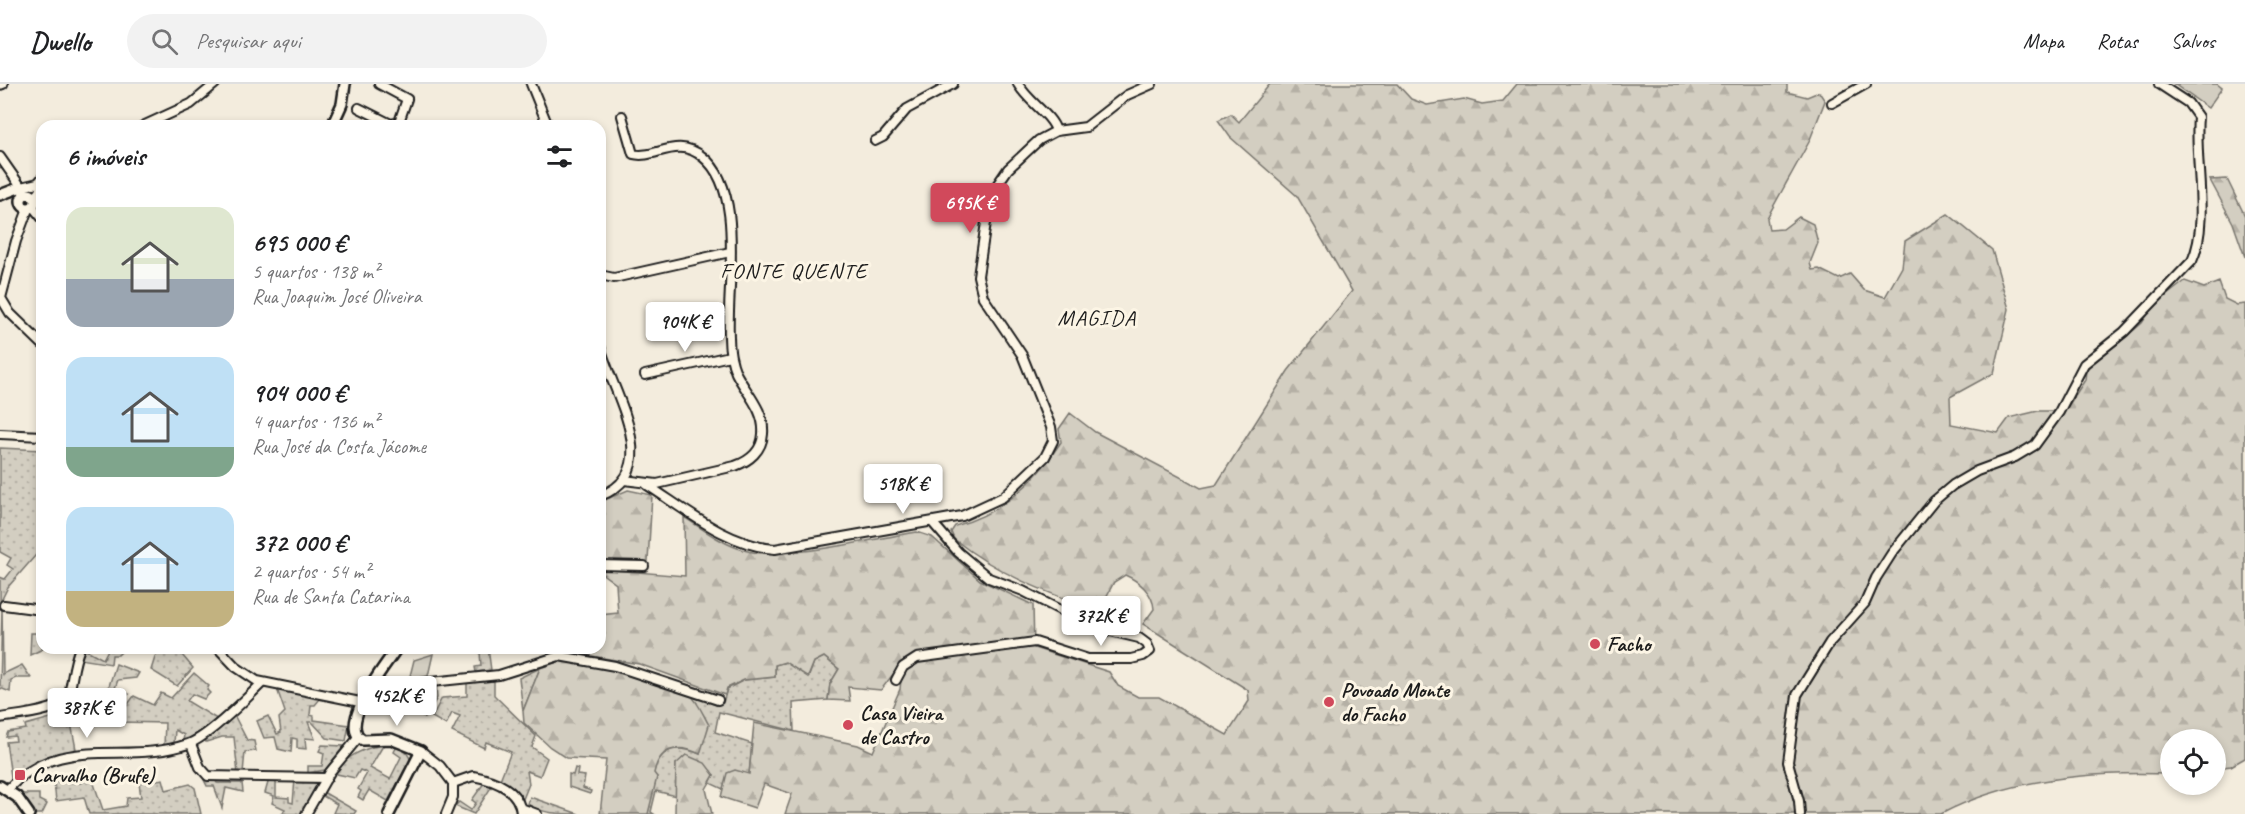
<!DOCTYPE html>
<html lang="pt">
<meta charset="utf-8">
<style>
body{margin:0;font-family:Caveat,sans-serif;background:#f2f2f2;color:#202124;height:100vh;display:flex;flex-direction:column;font-size:22px;white-space:nowrap}
*{box-sizing:border-box;margin:0}
p{font-size:20px;color:#757577}
.icon{flex:none;width:33px;height:33px;fill:none;stroke:currentColor;stroke-width:2;stroke-linecap:round;stroke-linejoin:round}
.map{position:relative;flex:1;overflow:hidden}
.sheet{position:absolute;left:36px;top:36px;width:570px;height:534px;display:flex;flex-direction:column;background:#fff;border-radius:18px;box-shadow:0 3px 9px #0003}
.sheet>*{flex:none}
.buttons{position:absolute;left:2160px;top:645px;display:grid;gap:12px}
.buttons a{display:grid;place-items:center;width:66px;height:66px;border-radius:50%;background:#fff;box-shadow:0 3px 9px #0003;font-size:30px}
.price{position:absolute;translate:-50% -51px;padding:0 14px;border-radius:6px;background:#fff;color:#222;font-size:20px;line-height:39px;filter:drop-shadow(0 2px 3px #0008)}
.price::after{content:'';position:absolute;left:50%;top:36px;width:18px;height:14px;margin-left:-9px;background:inherit;clip-path:polygon(0 0,100% 0,50% 100%)}
.price.active{background:#d1495b;color:#fff}
ul{padding:0;list-style:none}
li{display:flex;align-items:center;gap:18px;height:150px;padding:0 30px}
li span{display:grid;place-items:center;flex:none;width:168px;height:120px;border-radius:18px;color:#555}
li>.icon{margin-inline-start:auto}
span .icon{width:72px;height:72px;fill:#fffc;stroke-width:1}
li b{font-size:26px}
h2{display:flex;justify-content:space-between;align-items:center;height:72px;padding:0 30px;font-size:26px}
header{display:flex;align-items:center;gap:36px;box-sizing:border-box;height:84px;padding:0 30px;background:#fff;border-bottom:2px solid #e0e0e0}
header strong{font-size:28px}
nav{display:flex;gap:33px;margin-inline-start:auto;font-size:21px}
.search{width:420px;height:54px;background:#f2f2f2;display:flex;align-items:center;gap:15px;box-sizing:border-box;padding:0 21px;border-radius:33px;color:#757577;font-size:22px}
.map>svg:first-child{display:block}
</style>
<header>
<strong>Dwello</strong>
<div class="search"><svg class="icon" aria-label="search" viewBox="0 0 24 24"><circle cx="10" cy="10" r="6"/><path d="M15 15l6 6"/></svg>Pesquisar aqui</div>
<nav><a>Mapa</a><a>Rotas</a><a>Salvos</a></nav>
</header>
<div class="map">
<svg width="2245" height="730" viewBox="0 0 2245 730">
<defs>
<pattern id="grass-dots" width="8" height="8" patternUnits="userSpaceOnUse" patternTransform="scale(1.5)"><rect width="8" height="8" fill="#d3cec1"/><path d="M2 2h.1M6 6h.1" fill="none" stroke="#b5b0a5" stroke-width="1.8" stroke-linecap="round"/></pattern>
<pattern id="forest-firs" width="22" height="20" patternUnits="userSpaceOnUse" patternTransform="scale(1.5)"><rect width="22" height="20" fill="#d3cec1"/><path d="M5 1l3.5 6h-7zM16 11l3.5 6h-7z" fill="#b5b0a5"/></pattern>
</defs>
<rect width="100%" height="100%" fill="#f3ecdd"/>
<filter id="ink" filterUnits="userSpaceOnUse"><feTurbulence type="fractalNoise" baseFrequency=".0167" numOctaves="2"/><feDisplacementMap in="SourceGraphic" scale="12" xChannelSelector="R" yChannelSelector="G"/><feConvolveMatrix kernelMatrix="1 2 1 2 8 2 1 2 1" color-interpolation-filters="sRGB"/></filter>
<g filter="url(#ink)">
<g fill="url(#grass-dots)" stroke="#78756e" stroke-width="1.5">
<path d="M0 364 42 366V464L8 503 0 519V493L5 495 13 485 7 481 11 474 0 468Z"/>
<path d="M2 523 3 590 22 581 31 594H16L11 596 10 608 0 604Z"/>
<path d="M31 549H42V564H45L30 571Z"/>
<path d="M83 564 103 575 109 564H121L122 567 118 571H112L111 580 80 575Z"/>
<path d="M158 564H187L182 571 193 584 177 602 151 586Z"/>
<path d="M486 564H488L491 586 476 588 475 583 481 582 480 568 485 567Z"/>
<path d="M824 573 839 585 830 600 828 616 793 619 794 647 719 628 715 648 752 660 749 691 728 689 723 705 710 699 714 691 676 680V712L656 707 651 728 654 730H648C652 693 651 650 700 670L697 619 688 609 716 621 723 619 727 605 744 596 775 593V581L786 578 809 592 814 578Z"/>
<path d="M116 580 139 589 136 594 118 596 115 604 129 610 106 623 103 621Z"/>
<path d="M540 584 523 627 519 594Z"/>
<path d="M194 589 209 602 207 606 210 609 204 615 192 610 187 617 217 635 189 657H183L184 651 175 646 174 659 164 661 165 639 119 638 120 631 134 612 153 621 161 609 171 614Z"/>
<path d="M494 597V611L536 652 532 663 547 674 540 692 527 687 529 700 523 715 514 704 499 698 511 668 486 658 484 664 452 648 460 632 452 629 446 641 432 633 442 614 467 612V599Z"/>
<path d="M436 600 437 614 425 634 412 625 401 605Z"/>
<path d="M277 605 295 607 320 615 315 621H311L310 631 314 632V636L349 641 346 657 327 654 312 638H308L315 655 305 654 306 665 297 664V655L292 654 291 668 278 665 275 653 264 654 257 637 268 632 277 650 281 648 279 634 285 628Z"/>
<path d="M69 629 76 665 39 677 17 693H11L6 658 16 657 15 652 6 653 8 648 26 645 25 641Z"/>
<path d="M233 629 247 656 254 657 256 667 245 668 243 689 238 690 234 653H222L206 658 205 654Z"/>
<path d="M384 660 370 684 390 695 401 673 394 668 397 662 405 666 411 676 407 689 404 687 388 717 369 706 363 716 358 713 361 707 358 705 367 689 360 686 355 694 337 690 336 686C350 670 363 665 384 660Z"/>
<path d="M322 661 344 662 325 686 308 689V682H322L324 669 319 667Z"/>
<path d="M575 684 578 685 577 691 585 692 583 704 591 707 590 710 569 703V690L573 691Z"/>
<path d="M92 694 103 726 126 722 127 714 141 713 139 699 163 695 166 706 190 700 195 704 201 730H89L84 713 56 717 54 698 80 699Z"/>
<path d="M269 695H276V713L289 714V718L293 719 295 695 316 697 318 701 302 730H282L285 725 272 719 274 712 265 709Z"/>
<path d="M204 696H215L217 699H242L243 708 226 704 222 724 214 702H207Z"/>
<path d="M484 699 492 702 474 730 455 722 459 718 471 726 476 719 472 716Z"/>
<path d="M323 708 356 727 354 730 333 729 337 720 321 711Z"/>
<path d="M22 710H39V716L47 720 42 730H33Z"/>
<path d="M530 713 579 730C560 730 542 730 528 720Z"/>
</g>
<g fill="url(#forest-firs)" stroke="#78756e" stroke-width="1.5">
<path d="M1270 0H1397L1411 15 1427 21 1464 15 1482 20 1503 17 1517 0H1787V8L1807 13 1819 8 1825 17 1809 58 1767 134 1769 146 1783 145 1799 133 1813 140 1818 159 1810 179 1812 186 1819 185 1839 195 1850 190 1864 206 1885 213 1902 183 1905 157 1948 130 1992 166 2009 225 1994 289 1950 313 1951 340 1998 349 2009 334 2038 327H2065L2085 296 2086 286 2095 275 2119 259 2142 239 2153 222 2185 197 2204 204 2219 198 2225 215 2237 221 2245 220V674L2231 682 2216 684V656H2170V690C2094 687 2009 694 1941 730H785L792 710 764 700 755 724 721 713 727 689 735 686 749 690 754 639 858 661 873 668 900 605 903 577 881 606 848 603 850 617 828 616 830 600 839 585 824 573 814 578 808 593 785 578 775 581V593L744 596 727 604 725 611 639 580 562 567 561 564H600V531L618 529 616 500 600 488V485L685 492 684 433C703 445 722 460 744 466 781 478 875 454 917 448L932 453 980 496 1033 521 1034 564 1109 588 1118 602 1138 613H1159L1227 651 1249 617 1248 606 1143 540 1154 525C1153 509 1139 497 1125 491L1114 498 1099 527C1047 509 997 490 954 455L951 448 955 442C1003 429 1034 399 1061 358L1059 345 1070 329 1095 348 1201 404 1216 401 1288 287 1352 207 1297 112 1230 53 1218 36 1231 30 1239 38Z"/>
<path d="M2227 95 2245 132V173L2233 139 2210 96Z"/>
<path d="M628 406 652 411 648 477 600 478V418Z"/>
<path d="M560 577C587 580 667 595 688 609 698 616 703 631 709 641L700 670C678 659 659 664 654 689L657 693 648 730H600L606 676 567 674 550 663 524 639 523 627 540 584Z"/>
<path d="M686 671 705 679 714 691 706 705 712 730H675L676 680Z"/>
</g>
<g fill="#d3cec1" stroke="#78756e" stroke-width="1.5">
<path d="M2174 0H2217L2222 4 2208 24Z"/>
<path d="M433 570 428 592 409 596 414 576Z"/>
</g>
<g fill="none" stroke-linecap="round" stroke-linejoin="round">
<g stroke="#1c1c1c" stroke-width="12">
<g id="minor">
<path d="M531 0 548 42"/>
<path d="M0 1 3 0"/>
<path d="M1832 19 1866 0"/>
<path d="M359 24 391 40 399 38 407 15 379 0"/>
<path d="M622 32 633 70C655 76 676 51 703 73 746 107 726 204 729 253 729 266 731 277 736 289 746 309 765 326 763 350 762 367 749 377 735 382L657 400 624 396"/>
<path d="M143 42 191 20 215 0"/>
<path d="M1056 47 1086 43 1127 11 1152 0"/>
<path d="M875 57 883 53 907 25 953 0"/>
<path d="M0 73 21 103 38 99"/>
<path d="M42 94 38 99 42 105"/>
<path d="M35 114 42 105"/>
<path d="M33 123 42 134"/>
<path d="M28 125 16 157 1 214 10 229 42 260"/>
<path d="M600 191 614 194 730 168"/>
<path d="M600 262C611 307 667 387 600 412"/>
<path d="M645 291 730 272"/>
<path d="M0 350 42 352"/>
<path d="M647 401C686 426 727 461 775 465L962 432 1003 413 1045 373 1053 357 1051 343 1022 271 983 213 978 192 988 125 995 104 1008 85 1039 56 1056 47C1052 31 1028 18 1018 0"/>
<path d="M600 481 644 482"/>
<path d="M4 521 42 526"/>
<path d="M218 564 236 583 257 597 360 618"/>
<path d="M896 596 903 583 917 574 1035 558 1088 575H1131L1143 572 1150 567 1147 560 1139 554 1093 543 1023 507 989 494 958 468 932 438"/>
<path d="M375 598 392 602 499 591 559 572 615 582 718 616"/>
<path d="M0 634C16 631 65 628 69 610 73 594 73 580 80 564"/>
<path d="M191 660 200 683 208 692 327 694"/>
<path d="M421 667 440 682 453 699 473 692C495 696 520 706 521 730"/>
<path d="M7 706C62 647 124 682 188 660 206 654 247 614 262 599"/>
<path d="M521 724 537 730"/>
<path d="M306 730 330 688 358 654"/>
<path d="M446 730 453 713V699"/>
<path d="M1800 730 1799 717 1788 678 1797 611 1830 558 1865 519 1876 494 1892 469 1934 417 1953 401 1977 387 2015 373 2035 361 2059 328 2084 280 2124 248 2192 177C2210 138 2194 77 2198 33L2188 19 2159 0"/>
</g>
</g>
<g stroke="#1c1c1c" stroke-width="14">
<g id="tertiary">
<path d="M332 42 342 20 345 0"/>
<circle cx="28" cy="117" r="7"/>
<path d="M0 111 21 103 25 110"/>
<path d="M0 702 17 713 29 730"/>
<path d="M389 730 421 667 391 655 363 656C336 642 386 580 397 564"/>
</g>
</g>
<use href="#minor" stroke="#fcf5e5" stroke-width="8"/>
<use href="#tertiary" stroke="#fcf5e5" stroke-width="9"/>
</g>
</g>
<g fill="#d1495b" stroke="#fcf5e5" stroke-width="2">
<circle cx="1595" cy="560" r="6"/>
<circle cx="1329" cy="618" r="6"/>
<circle cx="848" cy="641" r="6"/>
<rect x="14" y="685" width="12" height="12" rx="3"/>
</g>
<g text-anchor="middle" dominant-baseline="central" stroke-width="6" stroke-linejoin="round" paint-order="stroke">
<g font-size="21" font-weight="bold" fill="#1c1c1c" stroke="#fcf5e5" text-anchor="start">
<text x="1607" y="560">Facho</text>
<text x="1341" y="606">Povoado Monte<tspan x="1341" dy="24">do Facho</tspan></text>
<text x="860" y="629">Casa Vieira<tspan x="860" dy="24">de Castro</tspan></text>
<text x="32" y="691">Carvalho (Brufe)</text>
</g>
<g font-size="22" letter-spacing="1.5" fill="#1c1c1c" stroke="#fcf5e5">
<text x="794" y="187">FONTE QUENTE</text>
<text x="1097" y="234">MAGIDA</text>
</g>
</g>
</svg>
<div class="buttons">
<a><svg class="icon" aria-label="locate" viewBox="0 0 24 24"><circle cx="12" cy="12" r="6"/><path d="M12 2v4M12 18v4M2 12h4M18 12h4"/></svg></a>
</div>
<b class="price active" style="left:970px;top:150px">695K €</b>
<b class="price" style="left:685px;top:269px">904K €</b>
<b class="price" style="left:903px;top:431px">518K €</b>
<b class="price" style="left:1101px;top:563px">372K €</b>
<b class="price" style="left:397px;top:643px">452K €</b>
<b class="price" style="left:87px;top:655px">387K €</b>
<section class="sheet">
<h2>6 imóveis<svg class="icon" aria-label="filters" viewBox="0 0 24 24"><path d="M4 7h16M4 17h16"/><circle cx="9" cy="7" r="2"/><circle cx="15" cy="17" r="2"/></svg></h2>
<ul>
<li><span style="background:linear-gradient(#dfe7d0 60%,#9aa5b1 0)"><svg class="icon" aria-label="home" viewBox="0 0 24 24"><path d="M3 11l9-7 9 7M6 9v11h12V9"/></svg></span><div><b>695 000 €</b><p>5 quartos · 138 m²</p><p>Rua Joaquim José Oliveira</p></div></li>
<li><span style="background:linear-gradient(#bfe0f5 75%,#7fa58c 0)"><svg class="icon" aria-label="home" viewBox="0 0 24 24"><path d="M3 11l9-7 9 7M6 9v11h12V9"/></svg></span><div><b>904 000 €</b><p>4 quartos · 136 m²</p><p>Rua José da Costa Jácome</p></div></li>
<li><span style="background:linear-gradient(#bfe0f5 70%,#c2b280 0)"><svg class="icon" aria-label="home" viewBox="0 0 24 24"><path d="M3 11l9-7 9 7M6 9v11h12V9"/></svg></span><div><b>372 000 €</b><p>2 quartos · 54 m²</p><p>Rua de Santa Catarina</p></div></li>
</ul>
</section>
</div>
